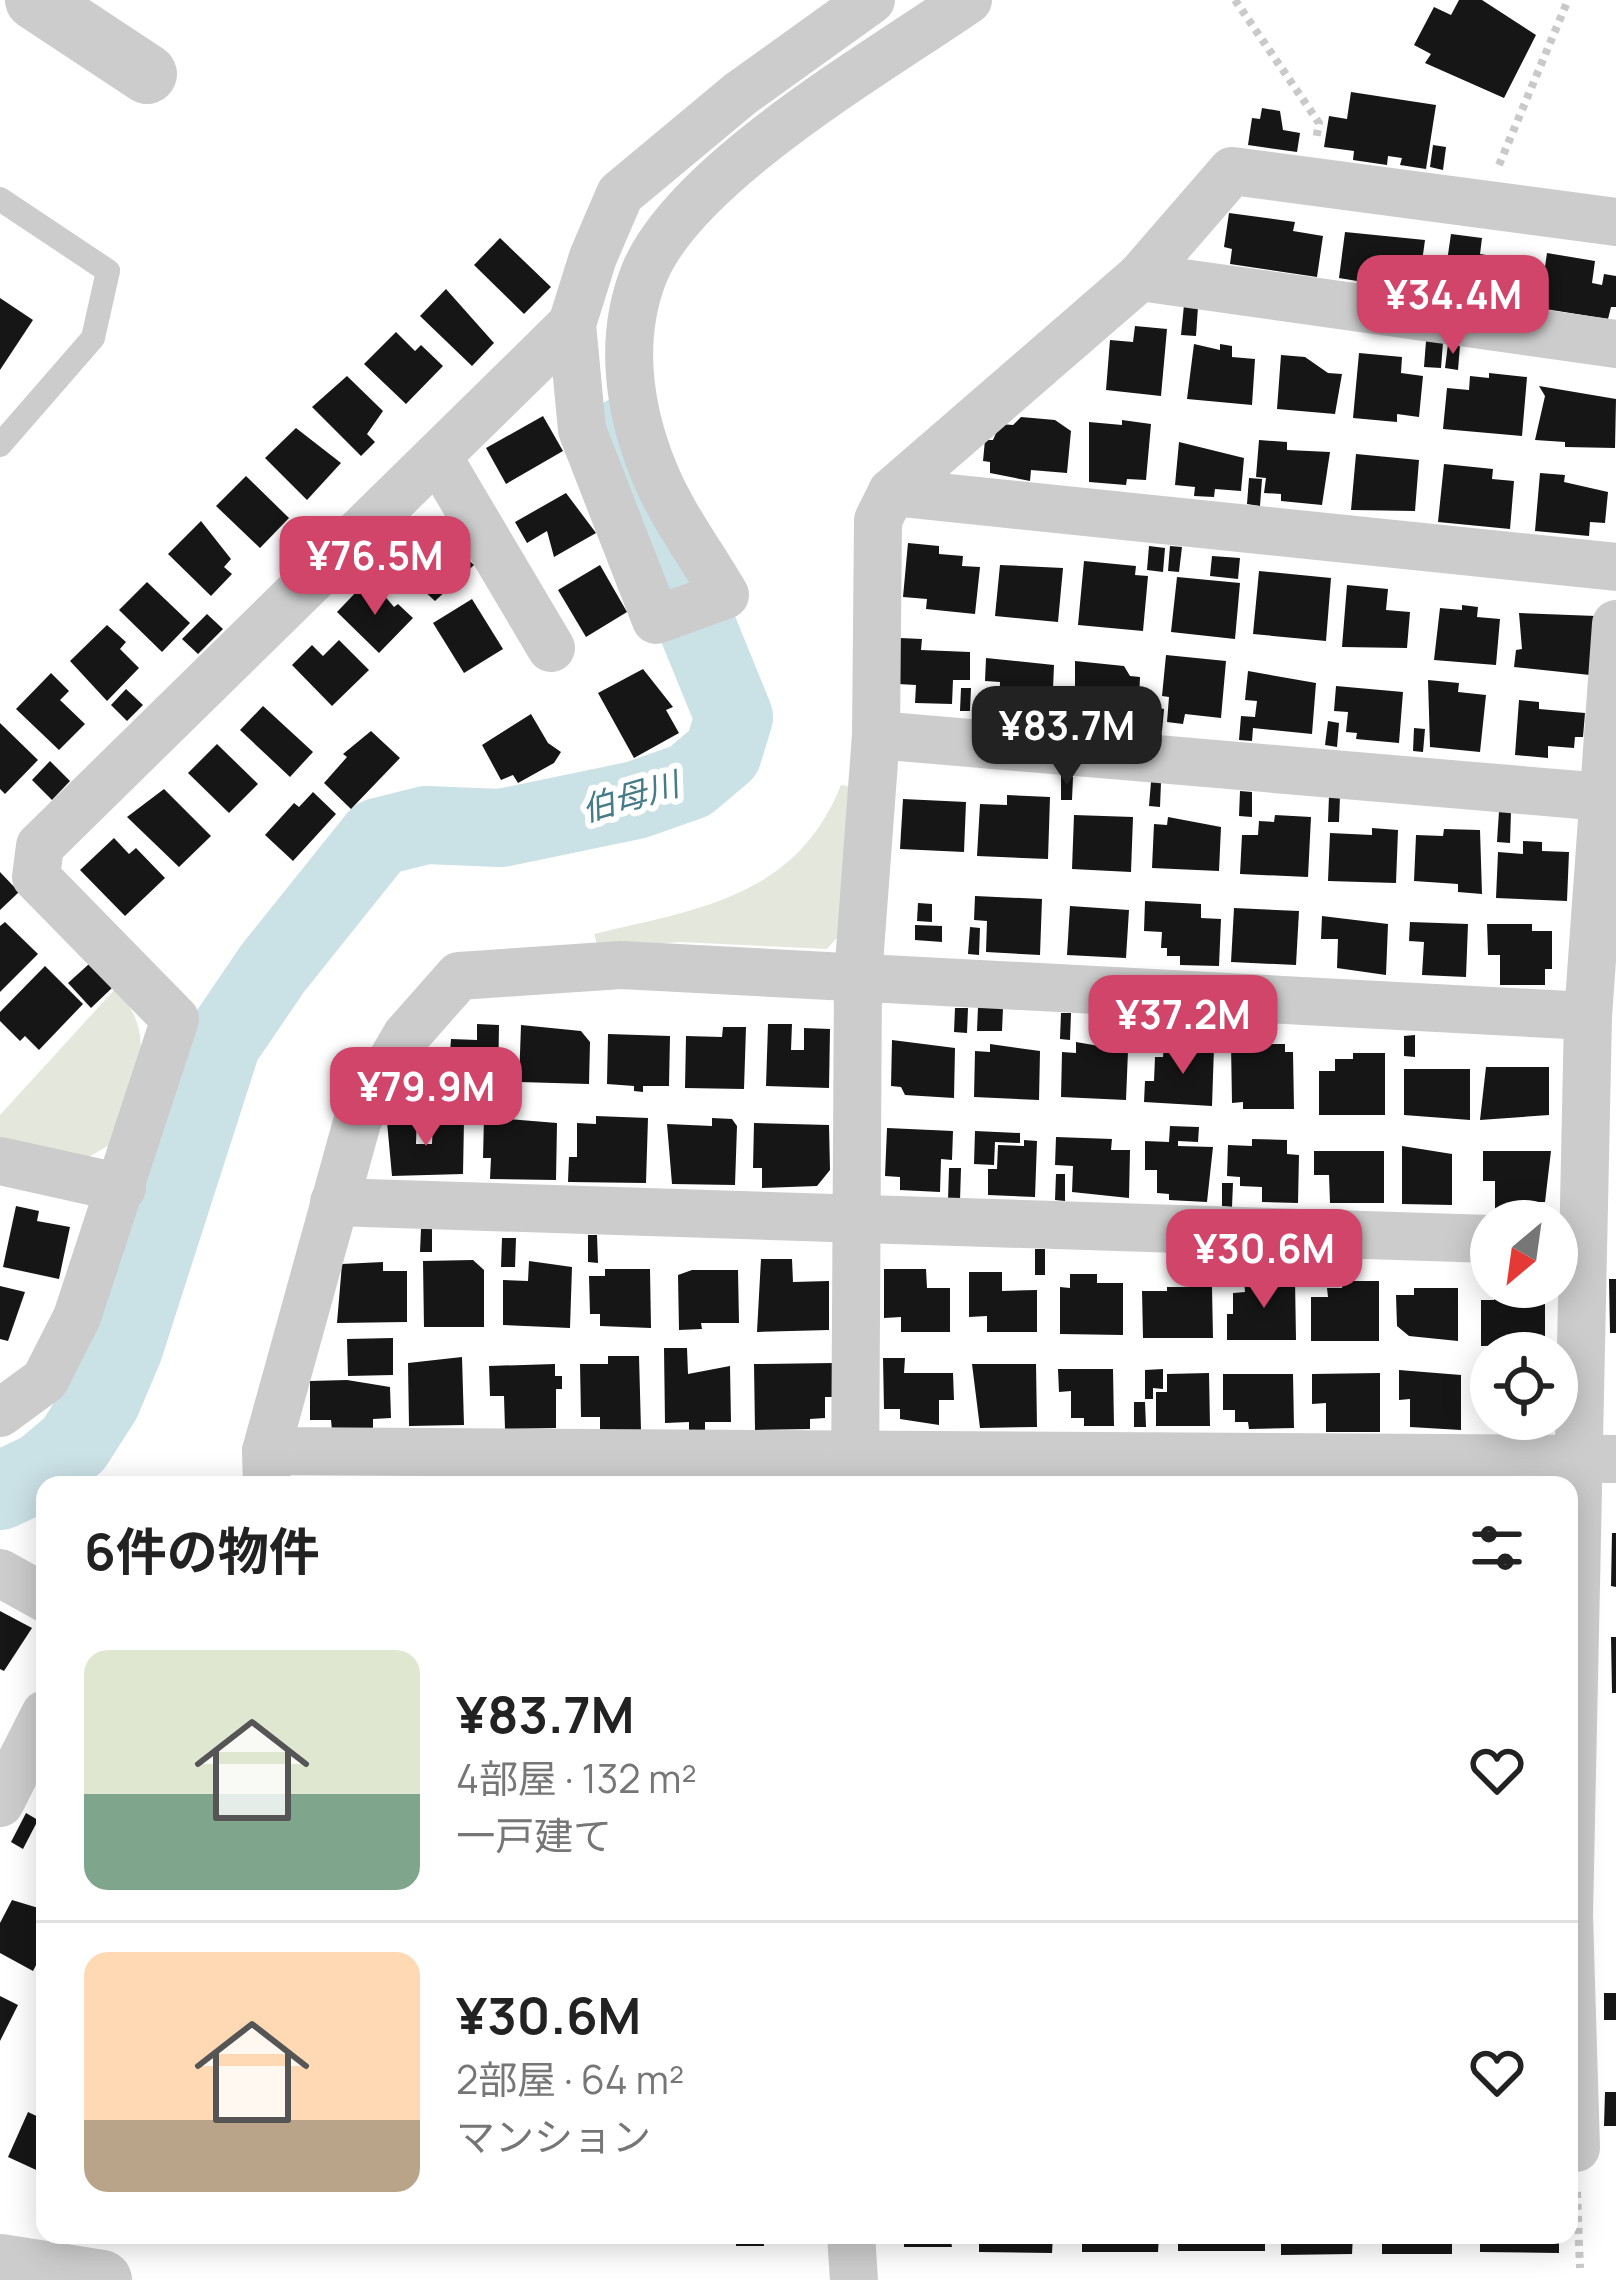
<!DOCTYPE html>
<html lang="ja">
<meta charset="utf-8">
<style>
body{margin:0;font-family:Manrope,"Noto Sans JP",sans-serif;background:#f6f6f6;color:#222;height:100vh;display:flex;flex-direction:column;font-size:45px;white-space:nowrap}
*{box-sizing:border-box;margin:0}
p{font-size:39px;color:#767676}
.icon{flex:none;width:66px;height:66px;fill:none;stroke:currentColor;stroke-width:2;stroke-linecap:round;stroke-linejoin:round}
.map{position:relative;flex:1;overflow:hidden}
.sheet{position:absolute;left:36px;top:1476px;width:1542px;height:768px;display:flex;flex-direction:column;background:#fff;border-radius:24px;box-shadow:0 6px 30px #0003}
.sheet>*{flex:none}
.needle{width:78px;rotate:209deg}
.fabs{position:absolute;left:1470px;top:1200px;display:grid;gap:24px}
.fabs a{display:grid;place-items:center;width:108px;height:108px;border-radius:50%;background:#fff;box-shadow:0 6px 30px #0003;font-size:60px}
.price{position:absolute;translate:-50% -102px;padding:0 27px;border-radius:24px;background:#d2456a;color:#fff;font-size:39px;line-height:78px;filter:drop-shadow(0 3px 6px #0008)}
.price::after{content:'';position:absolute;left:50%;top:72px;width:36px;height:27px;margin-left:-18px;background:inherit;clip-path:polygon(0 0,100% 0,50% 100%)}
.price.selected{background:#222;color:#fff}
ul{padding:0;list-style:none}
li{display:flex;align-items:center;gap:36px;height:300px;padding:0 48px}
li+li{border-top:3px solid #e0e0e0}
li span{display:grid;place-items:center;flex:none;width:336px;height:240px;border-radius:24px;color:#555}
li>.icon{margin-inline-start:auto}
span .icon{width:144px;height:144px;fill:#fffc;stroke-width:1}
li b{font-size:51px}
h2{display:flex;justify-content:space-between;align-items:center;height:144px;padding:0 48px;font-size:51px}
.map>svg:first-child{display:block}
</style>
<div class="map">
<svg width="1616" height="2280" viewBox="0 0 1616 2280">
<rect width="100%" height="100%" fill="#fff"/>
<g fill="#e4e8dc">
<path d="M841 785 853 787 843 931 827 949 680 942 598 948 594 934C697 909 796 898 841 785Z"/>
<path d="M115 989C163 1036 132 1085 116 1141L82 1161 0 1142V1115Z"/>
</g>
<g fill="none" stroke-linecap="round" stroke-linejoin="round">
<path stroke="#cae1e6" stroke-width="78" d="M0 1491 42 1471 74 1444 102 1400 124 1348 222 1043 273 968 378 837 426 825 501 828 636 800 690 781 723 753 734 717 648 506 625 435"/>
</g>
<g fill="#161616">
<path d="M1459 0H1482L1536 35 1504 98 1425 63 1431 54 1414 45 1434 7 1451 15Z"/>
<path d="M1351 92 1436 105 1426 169 1400 165 1402 158 1388 156 1387 165 1353 160 1354 151 1324 147 1329 116 1347 119Z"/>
<path d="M1262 108 1280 111 1283 130 1300 133 1297 152 1248 145 1252 118 1260 119Z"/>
<path d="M1433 145 1446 147 1443 170 1430 167Z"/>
<path d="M1229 213 1295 222 1293 231 1323 236 1317 277 1230 264 1232 249 1224 247Z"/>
<path d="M1345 232 1425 240 1418 291 1339 278Z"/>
<path d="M1451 234 1482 238 1480 254 1529 262 1523 304 1455 294 1457 284 1444 282Z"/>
<path d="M500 238 551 287 524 314 474 265Z"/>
<path d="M1547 253 1595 261 1592 283 1602 285 1604 274 1616 276V307H1611L1608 319 1539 308Z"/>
<path d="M446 289 494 343 472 366 420 316Z"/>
<path d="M0 298 33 320 0 370Z"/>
<path d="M1184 305 1198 307 1196 336 1181 335Z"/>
<path d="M1135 326 1167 329 1161 396 1106 390 1110 340 1133 342Z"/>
<path d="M396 332 415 351 421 345 443 366 406 404 364 364Z"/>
<path d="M1426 341 1443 343 1441 368 1424 367Z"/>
<path d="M1194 344 1220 350V344L1232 346V357L1255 359 1252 405 1187 399Z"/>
<path d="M1448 344 1460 345 1458 370 1445 368Z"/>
<path d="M1359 353 1402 357 1401 373 1423 376 1419 417 1397 414V422L1353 418Z"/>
<path d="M1281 355 1305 357 1328 373 1342 374 1335 414 1277 409Z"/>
<path d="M1489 373 1527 377 1522 436 1443 429 1447 388 1469 390 1470 376 1489 378Z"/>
<path d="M347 376 383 411 367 434 375 442 361 456 312 407Z"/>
<path d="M1539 386 1616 399 1615 448 1565 447V442L1535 440 1545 396Z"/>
<path d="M543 416 563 451 506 484 486 448Z"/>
<path d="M1021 417 1055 420 1071 431 1067 473 1031 470 1030 481 990 473V462L983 461 985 440H993L1000 424 1013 425Z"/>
<path d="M1122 420 1151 424 1146 480 1127 479 1126 485 1089 482V422L1122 425Z"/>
<path d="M296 428 341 463 307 500 265 458Z"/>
<path d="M1259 440 1287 442V450L1330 452 1322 505 1281 501V494L1264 493 1266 478 1256 477Z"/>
<path d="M1179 442 1244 458 1241 491 1215 489 1214 497 1194 496 1195 487 1175 485Z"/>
<path d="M1356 454 1419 460 1415 511 1351 510Z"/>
<path d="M1444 464 1493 469 1492 479 1514 481 1510 529 1438 522Z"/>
<path d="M1540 473 1565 475 1564 482 1608 492 1605 523 1590 522 1589 536 1535 531Z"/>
<path d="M246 476 289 518 260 548 216 506Z"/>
<path d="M1249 478 1262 479 1260 506 1247 504Z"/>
<path d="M566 493 596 533 554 557 547 531 527 543 515 522Z"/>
<path d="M201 521 231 559 224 567 232 574 211 596 168 554Z"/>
<path d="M432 526 474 565 435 601 395 564Z"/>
<path d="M908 543 939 546V554L963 556 962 566 980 567 975 614 926 609 927 599 903 597Z"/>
<path d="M1149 546 1165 548 1163 572 1147 570Z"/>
<path d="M1170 546 1182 547 1179 572 1168 571Z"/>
<path d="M1212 556 1240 558 1238 579 1210 576Z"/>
<path d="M1084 561 1136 566 1135 575 1148 576 1143 631 1078 625Z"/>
<path d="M600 565 627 612 586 637 558 590Z"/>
<path d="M1000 565 1063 568 1058 622 995 616Z"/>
<path d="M1259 571 1331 578 1326 641 1253 634Z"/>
<path d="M1177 577 1240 583 1235 639 1171 632Z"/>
<path d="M147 582 190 623 162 652 119 610Z"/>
<path d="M1347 585 1388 589 1386 610 1410 612 1407 648 1342 647Z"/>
<path d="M377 587 394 607 398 604 413 618 379 653 337 612 359 589 367 597Z"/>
<path d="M472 599 503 649 464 673 433 623Z"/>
<path d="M1462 605 1478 607 1477 617 1500 619 1496 665 1434 660 1440 608 1462 610Z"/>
<path d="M1519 613 1596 616 1590 675 1514 667 1516 650 1522 649Z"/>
<path d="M207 614 223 629 198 654 182 639Z"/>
<path d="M107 625 126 642 120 649 139 668 107 701 70 661Z"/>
<path d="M900 638 922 639 921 650 970 652V680H953L952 704 915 703 916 685 898 684Z"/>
<path d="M339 640 369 670 332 706 292 665 312 645 323 656Z"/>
<path d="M1166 655 1226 661 1221 718 1185 714 1183 724 1167 722 1169 697 1162 696Z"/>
<path d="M986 658 1054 665 1052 713 999 711 1000 682 985 681Z"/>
<path d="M1075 661 1124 666 1130 676 1140 677 1138 722 1110 720V714H1091L1092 708 1083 707 1084 689 1075 688Z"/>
<path d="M643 669 673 707 666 710 679 733 634 758 598 693Z"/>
<path d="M1248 671 1316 683 1312 734 1253 728 1252 741 1239 740 1241 716 1255 717 1257 701 1245 700Z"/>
<path d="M51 673 69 691 60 700 85 724 59 750 16 709Z"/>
<path d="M1428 680 1459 683 1458 692 1486 695 1480 752 1430 747Z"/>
<path d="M1336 686 1403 692 1399 743 1356 739 1357 733 1346 732 1348 712 1334 711Z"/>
<path d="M961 688H971L970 711H960Z"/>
<path d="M126 689 143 705 127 721 111 705Z"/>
<path d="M1066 699 1079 700V724L1065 723Z"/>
<path d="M1519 700 1539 702V709L1585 713 1583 737H1575L1574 748 1548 746V758L1515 755Z"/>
<path d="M263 706 313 752 290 777 240 730Z"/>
<path d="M1153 707 1164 709 1162 731 1151 730Z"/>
<path d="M531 714 548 743 561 752 554 763 518 783 513 775 501 780 482 745Z"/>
<path d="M1328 721 1339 723 1337 747 1325 745Z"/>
<path d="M0 723 38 760 5 794 0 789Z"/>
<path d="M1414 728 1425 729 1423 752 1413 751Z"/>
<path d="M371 731 400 758 351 809 324 783 347 757 343 754Z"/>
<path d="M217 744 258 784 229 813 188 773Z"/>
<path d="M50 761 70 781 52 800 32 780Z"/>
<path d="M1061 776 1073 777 1072 800H1061Z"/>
<path d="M1151 782H1161L1160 807 1149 806Z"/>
<path d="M164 789 211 836 179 867 127 817Z"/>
<path d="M1240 791 1252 792V817L1239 816Z"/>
<path d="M313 792 336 814 293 861 265 835 294 803 299 807Z"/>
<path d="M1007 795 1050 797 1048 859 977 856 980 804 1007 805Z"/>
<path d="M1329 796H1340L1339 822H1328Z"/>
<path d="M903 799 966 802 964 852 900 849Z"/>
<path d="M1499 811H1511L1510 843 1497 842Z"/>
<path d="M1074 815 1133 817 1131 872 1072 869Z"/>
<path d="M1275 815 1311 817 1308 877 1240 874 1242 835H1258L1259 821 1274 822Z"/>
<path d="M1168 817 1221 827 1219 871 1152 868 1154 824 1167 825Z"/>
<path d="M1372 828 1398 830 1396 883 1328 881 1330 833 1372 835Z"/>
<path d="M1444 829 1480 830 1482 894 1458 892V884L1414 881 1416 835 1443 836Z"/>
<path d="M114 838 129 854 136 848 165 878 125 916 80 870Z"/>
<path d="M1523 841 1542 842V851L1569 852 1567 901 1496 898 1498 852 1523 854Z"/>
<path d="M0 872 19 892 0 910Z"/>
<path d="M975 896 1042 899 1040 955 986 952 987 921 974 920Z"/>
<path d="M1145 901 1201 904V918L1221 919 1219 966 1180 965V956H1167V948H1161L1162 932 1144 931Z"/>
<path d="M918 903 932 904V922L917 921Z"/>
<path d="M1070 906 1129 910 1126 958 1067 955Z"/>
<path d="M1234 908 1299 911 1296 965 1231 962Z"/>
<path d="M1322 916 1388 924 1386 975 1337 968 1338 939H1321Z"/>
<path d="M5 922 38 954 0 992V926Z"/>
<path d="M1410 922 1468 924 1466 977 1422 975 1424 942 1409 941Z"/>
<path d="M1487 924H1532V931H1552V969H1545V985H1500V955H1488Z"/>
<path d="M915 925 942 926V942L915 940Z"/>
<path d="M970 927 980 928 979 955 968 954Z"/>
<path d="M89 964 112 988 91 1008 68 983Z"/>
<path d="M45 966 83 1004 39 1050 25 1036 20 1041 0 1021V1012Z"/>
<path d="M978 1007 1003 1008 1002 1031H977Z"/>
<path d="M955 1008H968L967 1033 954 1032Z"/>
<path d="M1061 1013H1071L1070 1040 1060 1039Z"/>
<path d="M477 1024 499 1025 498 1086 417 1084 418 1065H433V1052L450 1053 451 1039 477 1040Z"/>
<path d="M768 1024H792L791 1050H804V1028L830 1029 829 1088 766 1086Z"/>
<path d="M521 1025 581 1031 590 1042 589 1084 519 1082Z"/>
<path d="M723 1027H746L744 1089 685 1088 686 1036 722 1037Z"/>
<path d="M608 1034 670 1036 669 1086H643V1092L634 1091V1086L607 1084Z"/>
<path d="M1415 1035V1057L1404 1056V1036Z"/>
<path d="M892 1040 955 1048 954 1098 905 1095 901 1087 891 1086Z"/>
<path d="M1076 1042 1128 1051 1126 1100 1061 1097 1062 1052 1076 1053Z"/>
<path d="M990 1044 1040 1051 1039 1100 974 1097 975 1051 990 1052Z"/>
<path d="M1231 1044H1285V1052H1293L1294 1109H1243V1102L1232 1103Z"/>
<path d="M1164 1045 1214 1047 1212 1106 1144 1102 1145 1081H1154L1155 1057H1163Z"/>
<path d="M1353 1053H1385V1115H1319V1071H1335V1059H1353Z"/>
<path d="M1486 1067H1549V1115L1480 1120Z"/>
<path d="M1404 1069H1470V1120L1404 1115Z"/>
<path d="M404 1116H417L416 1144H432L433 1120H464L463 1174 392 1176 387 1122H404Z"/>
<path d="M596 1116 648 1118 646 1183 568 1182 569 1157H577V1123L596 1124Z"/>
<path d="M484 1117 557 1123 556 1180 490 1179 491 1158H483Z"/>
<path d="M712 1118 732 1119 737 1126 735 1185 672 1184 667 1124 712 1126Z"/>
<path d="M754 1123 829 1125 830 1170 817 1186 762 1188V1168H753Z"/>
<path d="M1170 1126 1199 1127 1198 1142 1178 1141V1146L1213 1147 1207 1202 1169 1200V1194L1157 1193V1170H1145V1141L1169 1142Z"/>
<path d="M887 1128 953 1131 952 1160 941 1159 940 1192 900 1190V1177L885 1176Z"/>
<path d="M975 1131 1020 1133V1143L995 1142 994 1165 974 1164Z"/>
<path d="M1056 1137 1112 1139 1111 1150H1130L1129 1198 1072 1192 1073 1166 1055 1165Z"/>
<path d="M1252 1139 1287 1140V1154L1299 1155 1298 1203 1262 1202V1187L1240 1186V1177L1227 1176 1228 1145 1252 1146Z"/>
<path d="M1024 1140 1037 1141 1035 1197 988 1195V1169H997L998 1145 1024 1146Z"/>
<path d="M1402 1146 1452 1154V1205L1402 1204Z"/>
<path d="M1314 1151H1384V1203H1330L1329 1175H1314Z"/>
<path d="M1483 1151H1551L1545 1202H1530V1209H1495V1181H1483Z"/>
<path d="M949 1168H961L960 1200H948Z"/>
<path d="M1056 1174H1065V1201L1055 1200Z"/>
<path d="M1222 1183H1233L1232 1207 1222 1206Z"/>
<path d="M16 1206 39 1211 37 1221 70 1227 59 1279 3 1267Z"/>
<path d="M421 1229H432V1252H420Z"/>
<path d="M588 1235H597L598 1263 588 1262Z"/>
<path d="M502 1238H516L515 1267H501Z"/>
<rect x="1035" y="1249" width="10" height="26"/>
<rect x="1223" y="1256" width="10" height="26"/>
<path d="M761 1259H792L793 1282 829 1281V1330L757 1332Z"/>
<path d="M473 1260 484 1270V1327H424L423 1261Z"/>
<path d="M529 1261 572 1267 570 1328 503 1325V1280L528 1281Z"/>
<path d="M383 1262V1271H407V1322L337 1323 342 1264Z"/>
<path d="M605 1269H650L651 1328 600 1326V1314H590L589 1276H605Z"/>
<path d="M884 1269H926L927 1288H950V1332H901V1317L884 1318Z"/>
<path d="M692 1270H738L739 1323H701L702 1329 679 1330 678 1275Z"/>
<path d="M969 1272H1002V1291L1037 1290V1332H987V1316L969 1317Z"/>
<path d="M1070 1274H1097V1283H1123V1335L1060 1334V1287L1070 1288Z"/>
<path d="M1244 1279H1295L1296 1340H1227V1314H1233V1293L1245 1292Z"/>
<path d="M1609 1279H1616V1333H1610Z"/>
<path d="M1343 1281H1379V1341H1311V1297H1328L1327 1288H1342Z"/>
<path d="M0 1286 25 1292 8 1341 0 1339Z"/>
<path d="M1167 1287H1212L1213 1338H1143L1142 1291H1167Z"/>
<path d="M1414 1288H1458V1341L1409 1336 1397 1326 1396 1295H1414Z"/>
<path d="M1522 1288V1297L1545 1296V1345L1481 1346V1300H1494V1289Z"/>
<path d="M393 1338V1375L348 1376 347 1339Z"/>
<path d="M664 1348H687L688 1374 730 1366 731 1422H705V1431L689 1432V1422L665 1423Z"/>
<path d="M608 1356H639L641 1430 600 1431V1417H581L580 1364H608Z"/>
<path d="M462 1357 464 1425 409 1426 408 1363Z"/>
<path d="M883 1358H905L904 1373H953L954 1400H939V1425L900 1419V1409H884Z"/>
<path d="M834 1363V1397H825V1418L810 1419V1429L755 1430 754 1364Z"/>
<path d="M555 1364V1376H562V1389H556V1428L505 1429 504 1396H490L489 1366Z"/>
<path d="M972 1364H1036L1037 1427 980 1428Z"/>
<path d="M1483 1367H1491V1404H1484Z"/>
<path d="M1058 1369H1113L1114 1426H1084V1418H1071V1391L1059 1392Z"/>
<path d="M1163 1369V1389L1153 1388V1399H1145V1370Z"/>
<path d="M1399 1370 1461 1375V1430L1410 1427V1399L1399 1400Z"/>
<path d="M1209 1373 1210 1426H1156V1392H1167V1374Z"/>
<path d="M1380 1373V1432H1326V1403L1312 1404V1374Z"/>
<path d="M1223 1374H1293L1294 1428 1249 1429 1248 1422H1235V1410H1223Z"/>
<path d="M347 1380 390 1387 391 1418 373 1419V1430L332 1431 331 1420H310V1381Z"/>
<path d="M1134 1402H1145L1146 1427H1134Z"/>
<path d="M1495 1419H1524V1431H1496Z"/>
<path d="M1612 1533H1616V1587L1611 1586Z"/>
<path d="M0 1611 32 1628 4 1671 0 1669Z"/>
<path d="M1611 1637H1616V1693H1612Z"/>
<path d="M26 1813 38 1820 23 1849 11 1842Z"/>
<path d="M12 1900 45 1910V1948L33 1971 0 1953V1923Z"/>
<rect x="1604" y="1993" width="12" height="27"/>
<path d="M0 1996 18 2005 0 2041Z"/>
<path d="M1605 2092H1616V2126H1604Z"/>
<path d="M28 2112 45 2120V2174L8 2157Z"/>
<path d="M645 2235H726L727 2240 645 2242Z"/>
<path d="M736 2235H763L764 2246H736Z"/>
<path d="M904 2235H966V2241H951L952 2247H904Z"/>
<path d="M979 2235H1053L1052 2253 979 2252Z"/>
<path d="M1082 2235 1159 2236 1158 2252H1082Z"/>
<rect x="1178" y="2235" width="87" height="16"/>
<path d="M1281 2235H1353L1352 2254 1281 2255Z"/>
<rect x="1382" y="2235" width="70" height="19"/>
<path d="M1480 2235H1559V2253L1480 2252Z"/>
</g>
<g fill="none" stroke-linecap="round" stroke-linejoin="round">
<g stroke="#c9c9c9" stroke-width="8" stroke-dasharray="6 6" stroke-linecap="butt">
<path d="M1235 0 1319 123 1316 140"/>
<path d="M1499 165 1568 0"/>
<path d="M1577 2192 1580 2268"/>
</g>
<path stroke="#ccc" stroke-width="24" d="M0 199 108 271 93 338 0 445"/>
<g stroke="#ccc" stroke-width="48">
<path d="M871 0 740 94 620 194 593 257 572 324 582 430 656 620 725 595C702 555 670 513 653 469 628 407 619 337 644 274 684 174 878 62 968 0"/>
<path d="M1140 277 1616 344"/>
<path d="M438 457 551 648"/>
<path d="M892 492 1616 567"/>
<path d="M876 735 1603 797"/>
<path d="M0 1161 122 1188"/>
<path d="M334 1202 1491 1239"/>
<path d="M0 1413 45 1380 77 1317 175 1019 36 877 40 846 572 324"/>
<path d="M266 1451 1616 1459"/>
<path d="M267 1485 266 1451 358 1119 406 1036 459 976 621 965 1588 1016"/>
<path d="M855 1485 858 977 876 735 878 520 892 492 1140 277 1232 171 1616 222"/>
<path d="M0 1573 45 1598"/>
<path d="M0 1803 45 1714"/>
<path d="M1569 2148H1576L1569 1915 1588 1016 1616 624"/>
<path d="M851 2235 854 2280"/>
</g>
<g stroke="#ccc" stroke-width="60">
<path d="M35 0 147 74"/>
<path d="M0 2264 102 2280"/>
</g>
</g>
<g text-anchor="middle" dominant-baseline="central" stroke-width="12" stroke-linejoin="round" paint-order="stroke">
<g font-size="33" font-style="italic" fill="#467b88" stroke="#fff">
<text transform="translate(630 796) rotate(-16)">伯母川</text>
</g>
</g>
</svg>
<div class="fabs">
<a><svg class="needle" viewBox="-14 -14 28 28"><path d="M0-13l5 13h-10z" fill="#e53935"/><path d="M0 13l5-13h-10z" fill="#767676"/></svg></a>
<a><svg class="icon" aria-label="locate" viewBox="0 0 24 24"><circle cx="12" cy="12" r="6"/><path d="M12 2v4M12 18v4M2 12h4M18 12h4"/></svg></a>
</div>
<b class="price" style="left:1453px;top:357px">¥34.4M</b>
<b class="price" style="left:375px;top:618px">¥76.5M</b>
<b class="price selected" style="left:1067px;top:788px">¥83.7M</b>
<b class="price" style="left:1183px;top:1077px">¥37.2M</b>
<b class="price" style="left:426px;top:1149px">¥79.9M</b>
<b class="price" style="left:1264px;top:1311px">¥30.6M</b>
<section class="sheet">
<h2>6件の物件<svg class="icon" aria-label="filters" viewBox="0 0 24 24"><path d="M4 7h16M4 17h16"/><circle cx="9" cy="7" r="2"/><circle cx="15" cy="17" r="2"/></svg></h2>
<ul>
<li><span style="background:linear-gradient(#dfe7d0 60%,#7fa58c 0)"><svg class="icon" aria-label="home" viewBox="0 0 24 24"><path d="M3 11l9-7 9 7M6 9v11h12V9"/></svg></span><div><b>¥83.7M</b><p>4部屋 · 132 m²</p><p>一戸建て</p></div><svg class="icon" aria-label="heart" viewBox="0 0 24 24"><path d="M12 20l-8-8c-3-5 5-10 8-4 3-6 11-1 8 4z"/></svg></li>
<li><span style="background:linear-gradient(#ffd9b3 70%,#b9a48a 0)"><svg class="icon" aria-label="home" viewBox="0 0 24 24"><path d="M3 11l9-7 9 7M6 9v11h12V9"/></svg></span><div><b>¥30.6M</b><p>2部屋 · 64 m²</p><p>マンション</p></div><svg class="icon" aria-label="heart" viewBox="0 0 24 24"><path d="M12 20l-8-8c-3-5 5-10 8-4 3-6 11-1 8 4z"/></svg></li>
</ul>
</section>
</div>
